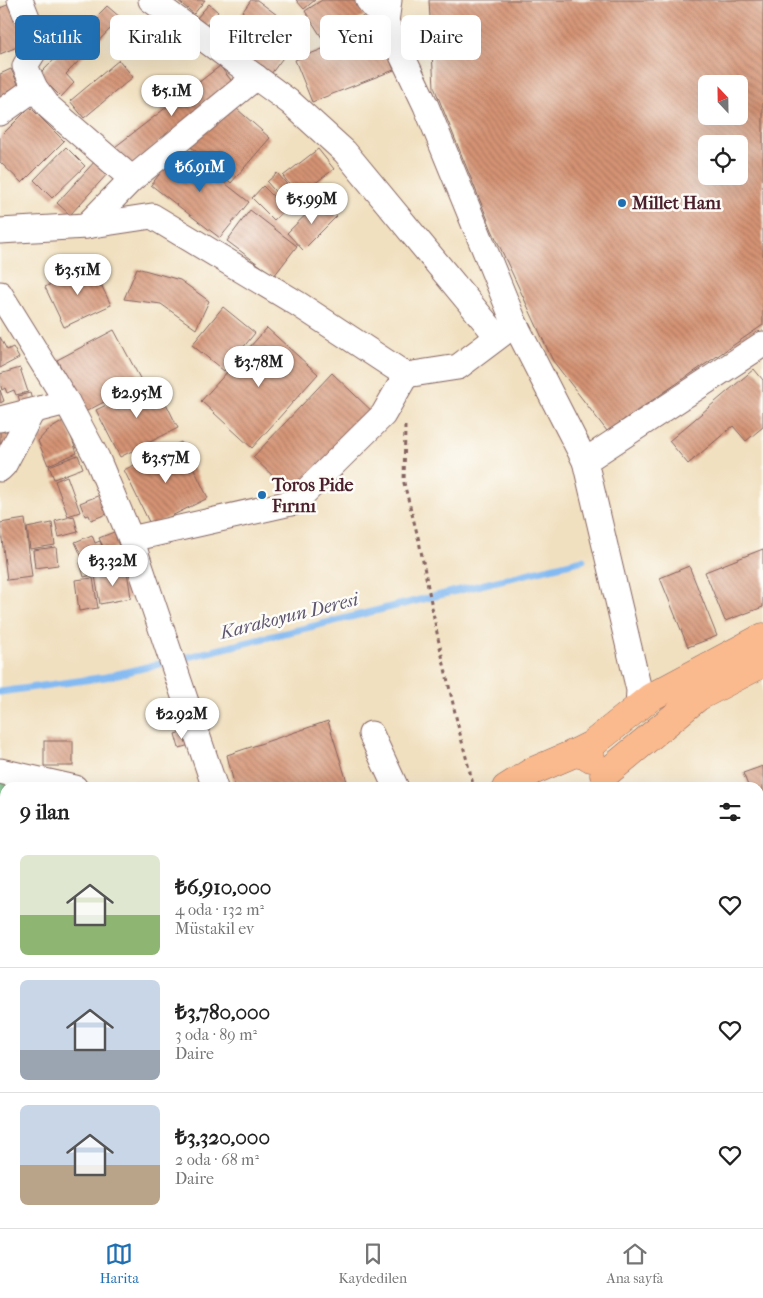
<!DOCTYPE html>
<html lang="tr">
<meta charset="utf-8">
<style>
body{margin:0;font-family:"IM FELL French Canon",serif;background:#f6f6f6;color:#222;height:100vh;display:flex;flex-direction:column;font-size:19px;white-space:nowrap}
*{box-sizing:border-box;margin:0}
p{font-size:16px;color:#767676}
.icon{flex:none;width:28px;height:28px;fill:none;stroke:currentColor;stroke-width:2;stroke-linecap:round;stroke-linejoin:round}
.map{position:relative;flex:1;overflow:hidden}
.drawer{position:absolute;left:0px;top:782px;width:764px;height:446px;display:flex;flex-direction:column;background:#fff;border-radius:15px 15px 0 0;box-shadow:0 5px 20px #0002}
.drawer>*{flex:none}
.guide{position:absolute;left:15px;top:15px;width:500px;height:45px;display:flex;gap:10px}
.needle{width:32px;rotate:338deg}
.fabs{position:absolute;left:698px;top:75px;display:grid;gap:10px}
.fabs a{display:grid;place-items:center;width:50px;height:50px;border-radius:8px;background:#fff;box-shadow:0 5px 20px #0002;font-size:25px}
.price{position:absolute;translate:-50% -42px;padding:0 11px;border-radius:18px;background:#fff;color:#222;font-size:16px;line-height:32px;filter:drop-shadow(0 1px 2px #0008)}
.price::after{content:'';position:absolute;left:50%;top:30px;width:15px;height:11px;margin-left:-8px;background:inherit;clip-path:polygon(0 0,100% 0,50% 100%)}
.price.on{background:#1f6fb2;color:#fff}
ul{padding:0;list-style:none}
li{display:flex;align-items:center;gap:15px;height:125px;padding:0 20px}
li+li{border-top:1px solid #e0e0e0}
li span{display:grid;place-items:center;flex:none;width:140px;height:100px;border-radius:8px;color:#555}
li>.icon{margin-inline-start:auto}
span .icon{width:60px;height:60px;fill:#fffc;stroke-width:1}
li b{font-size:21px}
h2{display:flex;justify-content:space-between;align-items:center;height:60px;padding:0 20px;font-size:21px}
.chip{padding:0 18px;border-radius:8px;background:#fff;box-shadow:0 5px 20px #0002;font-size:18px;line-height:45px}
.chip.on{background:#1f6fb2;color:#fff}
.tab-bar{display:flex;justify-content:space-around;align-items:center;height:70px;border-top:1px solid #e0e0e0;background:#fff;font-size:14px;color:#767676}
.tab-bar a{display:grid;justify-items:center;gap:2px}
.tab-bar .on{color:#1f6fb2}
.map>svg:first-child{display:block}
</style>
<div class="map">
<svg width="763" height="1228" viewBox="0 0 763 1228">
<defs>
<pattern id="cemetery-stones" width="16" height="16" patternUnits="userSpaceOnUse" patternTransform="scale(1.25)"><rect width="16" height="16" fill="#77c787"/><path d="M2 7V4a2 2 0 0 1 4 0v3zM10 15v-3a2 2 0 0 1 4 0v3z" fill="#68aa75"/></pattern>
<pattern id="building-back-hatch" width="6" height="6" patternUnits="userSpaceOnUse" patternTransform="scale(1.25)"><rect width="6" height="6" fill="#d49373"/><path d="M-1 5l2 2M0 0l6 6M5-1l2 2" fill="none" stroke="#ae775f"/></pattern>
</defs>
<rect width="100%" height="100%" fill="#fdfcf7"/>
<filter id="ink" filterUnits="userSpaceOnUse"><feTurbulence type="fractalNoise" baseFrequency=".02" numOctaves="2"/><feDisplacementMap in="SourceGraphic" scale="10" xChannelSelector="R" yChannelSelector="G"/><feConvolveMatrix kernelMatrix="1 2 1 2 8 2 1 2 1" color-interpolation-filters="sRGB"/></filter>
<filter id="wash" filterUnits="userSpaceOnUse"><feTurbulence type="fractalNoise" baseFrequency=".0096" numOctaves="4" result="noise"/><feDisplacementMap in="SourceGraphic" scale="20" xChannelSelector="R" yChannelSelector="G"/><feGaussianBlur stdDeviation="1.12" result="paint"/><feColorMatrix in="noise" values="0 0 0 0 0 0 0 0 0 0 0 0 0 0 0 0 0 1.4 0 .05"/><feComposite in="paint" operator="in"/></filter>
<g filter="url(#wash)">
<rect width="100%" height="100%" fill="#f1e0c0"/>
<g fill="url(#cemetery-stones)" stroke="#607359">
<path d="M0 781 31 787 5 788V824H0Z"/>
<path d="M5 888V1224H232L228 1228H0V889Z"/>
</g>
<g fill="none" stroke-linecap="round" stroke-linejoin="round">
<path stroke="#83baf2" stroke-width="7" d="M0 692 106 677 583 560"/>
</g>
<g id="blocks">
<g fill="url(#building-back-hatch)" fill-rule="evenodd">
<path d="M177 0H205L194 14Z"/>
<path d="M251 0H257L301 33 271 74 223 39Z"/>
<path d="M296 0H315L304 9Z"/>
<path d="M322 0H355L365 15 324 41 305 11Z"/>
<path d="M429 0H763V325L607 431 553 361 492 230 434 87ZM706 84H739V116H706ZM706 144H739V176H706Z"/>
<path d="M12 3 27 43 0 54V8Z"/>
<path d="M209 4 218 12 205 27 196 19Z"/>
<path d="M107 6 121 18 66 74 74 83 61 97 39 75Z"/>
<path d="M377 27 394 70 312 102 295 60Z"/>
<path d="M119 60 133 77 84 118 70 101Z"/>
<path d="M220 66 234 84 125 169 111 150Z"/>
<path d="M11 69 19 86 7 91 10 98 0 103V74Z"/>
<path d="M229 102 270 138 231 183 190 146Z"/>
<path d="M30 107 64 141 22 183 0 162V137Z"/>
<path d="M66 147 85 166 52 198 34 180Z"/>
<path d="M180 148 249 202 220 238 151 185Z"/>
<path d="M318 149 334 169 298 196 283 176Z"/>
<path d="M96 160 109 172 70 215 57 203Z"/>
<path d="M277 173 301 200 291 210 267 182Z"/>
<path d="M263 186 286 209 274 220 252 198Z"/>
<path d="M321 200 337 216 303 250 287 233Z"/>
<path d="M250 210 297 246 274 276 227 241Z"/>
<path d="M91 264 111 305 64 327 45 287Z"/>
<path d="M137 268 180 280 209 301 196 329 161 304 124 299Z"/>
<path d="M223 307 255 333 224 371 192 345Z"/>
<path d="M267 328 318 374 252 448 201 401Z"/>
<path d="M114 330 142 382 85 412 57 360Z"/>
<path d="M0 337 7 350 13 347 19 358 0 368Z"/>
<path d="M20 368 28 392 16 395 14 390 7 393 5 388 2 390 0 383V374Z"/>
<path d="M754 369 763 380V427L746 441 733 426 688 464 669 441Z"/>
<path d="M332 373 376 415 297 499 253 457Z"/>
<path d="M155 381 178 428 120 457 96 410Z"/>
<path d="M0 390 4 401 0 403Z"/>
<path d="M30 393 32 400 21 404 18 396Z"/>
<path d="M65 420 77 453 48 465 38 441 47 431Z"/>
<path d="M6 427 8 437 0 456V428Z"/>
<path d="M181 442 208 498 151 526 124 470Z"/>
<path d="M78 455 83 468 54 479 49 466Z"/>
<path d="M67 476 80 512 68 516 55 481Z"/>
<path d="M100 495 107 514 91 520 89 515 85 516 80 503Z"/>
<path d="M74 516 78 532 59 537 55 521Z"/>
<path d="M25 519 32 577 7 580 0 523Z"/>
<path d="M52 523 55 545 30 549 27 528Z"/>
<path d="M114 532 119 546 105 551 99 538Z"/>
<path d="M92 535 95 543 100 541 104 551 83 560 75 542Z"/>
<path d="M56 547 58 565 35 568 33 550Z"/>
<path d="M763 549V607L725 621 705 572Z"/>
<path d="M120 553 124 567 84 577 80 563Z"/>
<path d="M689 566 717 636 688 647 660 578Z"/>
<path d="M127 571 131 598 100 604 95 576Z"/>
<path d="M93 578 98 608 79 611 75 580Z"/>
<path d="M328 721 349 788H235L227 755Z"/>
<path d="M185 731 190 745 179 748 175 734Z"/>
<rect x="44" y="741" width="29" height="25"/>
<path d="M763 766V824L759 813V788H749L743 773Z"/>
<path d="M763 1058V1089L761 1091 759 1088V1062Z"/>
<path d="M763 1121V1162L759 1164V1123Z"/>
<path d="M264 1224H282L287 1228H260Z"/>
<path d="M370 1224H383L387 1228H366Z"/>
<path d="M389 1224H417L419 1226 417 1228H394Z"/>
<path d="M428 1224H438L441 1227 439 1228H424Z"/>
<path d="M491 1224H497L501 1228H486Z"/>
<path d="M545 1224H572L575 1226 572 1228H547L544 1226Z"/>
<path d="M583 1224H601L594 1228H586Z"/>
<path d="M680 1224H716L718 1228H677L681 1226Z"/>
<path d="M721 1224H739L741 1228H722Z"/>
</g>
</g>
</g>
<g filter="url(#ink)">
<use href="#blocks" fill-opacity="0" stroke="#84635f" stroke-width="1"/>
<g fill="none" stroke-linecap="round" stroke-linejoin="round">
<g stroke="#84635f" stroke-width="27">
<g id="minor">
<path d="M20 0 38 45 25 66 35 88 49 107 132 179"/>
<path d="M151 0 291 103 345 152 497 336"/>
<path d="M368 0 386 22"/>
<path d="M389 0 386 22 426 106 515 324 585 461 639 690 638 707"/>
<path d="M0 113 35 88"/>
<path d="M86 226 132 179 256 77"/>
<path d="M0 231 86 226 152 216 298 304 406 375 458 367 515 324"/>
<path d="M0 294 67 402 97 458 131 539 215 788"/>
<path d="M0 419 67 402"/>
<path d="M585 461 763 344"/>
<path d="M0 469 4 465 32 412"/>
<path d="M131 539 295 502 383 415 406 375"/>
<path d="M371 734 396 788"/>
<path d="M0 771 75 788"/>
<path d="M759 1110 763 1106"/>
<path d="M755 1224 756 1228"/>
<path d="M250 1228 254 1224"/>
<path d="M475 1228 479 1224"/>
<path d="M624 1228 635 1224"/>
</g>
</g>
<g stroke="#84635f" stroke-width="29">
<g id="major">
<path d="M575 753 591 745 651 697 763 637"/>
<path d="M604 775 698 697 763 663"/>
<path d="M506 788 533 771 575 753 589 756 591 758"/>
<path d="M0 850H5"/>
<path d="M759 990 763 996"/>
<path d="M512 1224 514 1228"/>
</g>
</g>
<path stroke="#84635f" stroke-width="3" stroke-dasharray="4 4" stroke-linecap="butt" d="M405 426 404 483 419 541 438 638 459 730 474 788"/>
<use href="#minor" stroke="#fff" stroke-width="25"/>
<use href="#major" stroke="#fbba8d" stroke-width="28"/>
</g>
</g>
<g fill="#1f6fb2" stroke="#fdfcf7" stroke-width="2">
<circle cx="622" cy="203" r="5"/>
<circle cx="262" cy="495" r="5"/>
</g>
<g text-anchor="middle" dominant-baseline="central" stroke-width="5" stroke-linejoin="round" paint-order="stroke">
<g font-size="18" font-weight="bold" fill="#4a1f2b" stroke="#fdfcf7" text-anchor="start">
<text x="632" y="203">Millet Hanı</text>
<text x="272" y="485">Toros Pide<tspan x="272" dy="21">Fırını</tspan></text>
</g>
<g font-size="19" font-style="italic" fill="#5e5571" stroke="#fdfcf7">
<text transform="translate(289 616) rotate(-14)">Karakoyun Deresi</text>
</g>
</g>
</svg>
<div class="fabs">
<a><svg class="needle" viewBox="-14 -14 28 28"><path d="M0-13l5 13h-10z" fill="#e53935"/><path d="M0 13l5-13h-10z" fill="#767676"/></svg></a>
<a><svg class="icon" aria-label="locate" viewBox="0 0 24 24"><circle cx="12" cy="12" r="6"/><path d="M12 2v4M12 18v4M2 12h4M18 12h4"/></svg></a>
</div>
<b class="price" style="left:172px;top:117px">₺5.1M</b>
<b class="price on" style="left:200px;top:193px">₺6.91M</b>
<b class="price" style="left:312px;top:225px">₺5.99M</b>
<b class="price" style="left:78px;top:296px">₺3.51M</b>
<b class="price" style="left:259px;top:388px">₺3.78M</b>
<b class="price" style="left:137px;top:419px">₺2.95M</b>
<b class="price" style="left:166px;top:484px">₺3.57M</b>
<b class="price" style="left:113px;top:587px">₺3.32M</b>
<b class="price" style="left:182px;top:740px">₺2.92M</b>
<div class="guide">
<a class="chip on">Satılık</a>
<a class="chip">Kiralık</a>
<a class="chip">Filtreler</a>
<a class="chip">Yeni</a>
<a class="chip">Daire</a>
</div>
<section class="drawer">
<h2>9 ilan<svg class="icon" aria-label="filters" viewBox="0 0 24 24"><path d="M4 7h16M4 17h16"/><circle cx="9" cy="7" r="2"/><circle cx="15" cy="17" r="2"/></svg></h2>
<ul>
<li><span style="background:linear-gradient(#dfe7d0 60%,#8fb573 0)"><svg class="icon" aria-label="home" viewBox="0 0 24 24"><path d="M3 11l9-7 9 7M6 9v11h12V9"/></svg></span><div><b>₺6,910,000</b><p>4 oda · 132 m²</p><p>Müstakil ev</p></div><svg class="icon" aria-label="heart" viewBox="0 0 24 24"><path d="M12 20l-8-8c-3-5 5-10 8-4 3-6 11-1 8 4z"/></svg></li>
<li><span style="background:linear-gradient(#c9d6e8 70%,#9aa5b1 0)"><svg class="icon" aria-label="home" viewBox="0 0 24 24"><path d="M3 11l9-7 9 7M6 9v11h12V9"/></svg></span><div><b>₺3,780,000</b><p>3 oda · 89 m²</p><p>Daire</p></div><svg class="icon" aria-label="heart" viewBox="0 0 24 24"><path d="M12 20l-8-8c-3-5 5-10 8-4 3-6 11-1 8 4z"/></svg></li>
<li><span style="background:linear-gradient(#c9d6e8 60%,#b9a48a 0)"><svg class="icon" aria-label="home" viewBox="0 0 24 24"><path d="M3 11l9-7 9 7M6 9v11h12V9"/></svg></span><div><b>₺3,320,000</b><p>2 oda · 68 m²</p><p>Daire</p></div><svg class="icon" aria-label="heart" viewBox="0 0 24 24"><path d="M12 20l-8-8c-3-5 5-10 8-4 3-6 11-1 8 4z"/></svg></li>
</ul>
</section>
</div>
<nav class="tab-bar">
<a class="on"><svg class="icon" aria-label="map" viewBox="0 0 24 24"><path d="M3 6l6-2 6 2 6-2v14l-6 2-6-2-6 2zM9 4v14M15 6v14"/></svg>Harita</a>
<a><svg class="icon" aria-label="saved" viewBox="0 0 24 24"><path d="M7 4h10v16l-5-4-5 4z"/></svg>Kaydedilen</a>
<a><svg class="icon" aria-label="home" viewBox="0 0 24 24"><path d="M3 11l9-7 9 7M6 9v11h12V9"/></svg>Ana sayfa</a>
</nav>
